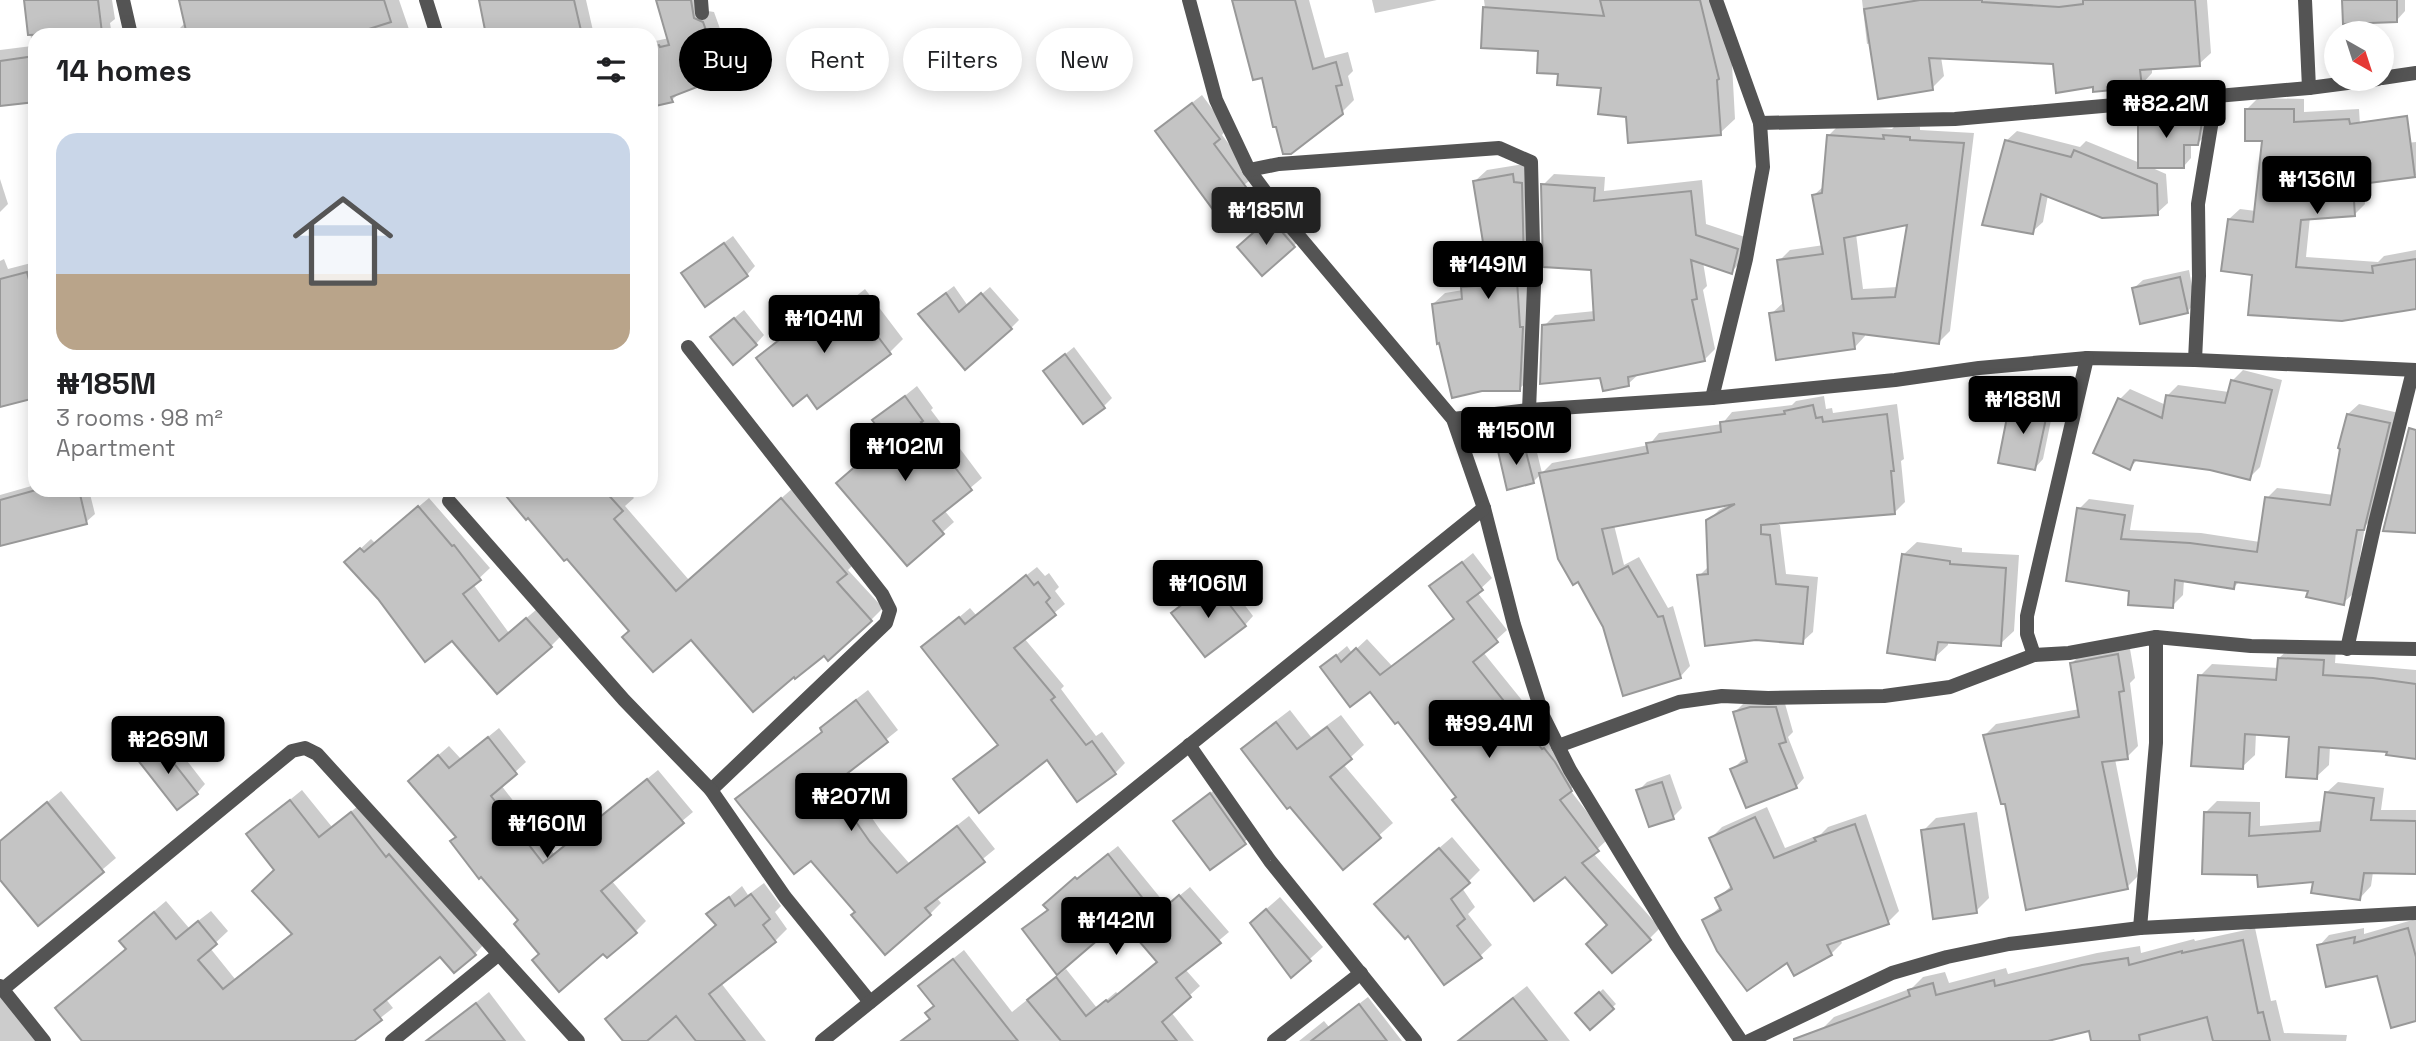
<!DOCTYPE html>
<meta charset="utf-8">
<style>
body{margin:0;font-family:"Space Grotesk",sans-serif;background:#f2f2f2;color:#202124;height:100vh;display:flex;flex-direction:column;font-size:26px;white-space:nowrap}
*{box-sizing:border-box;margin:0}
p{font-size:23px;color:#757577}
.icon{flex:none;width:38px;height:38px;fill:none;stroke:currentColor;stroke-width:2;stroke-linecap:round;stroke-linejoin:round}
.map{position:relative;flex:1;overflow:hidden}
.sheet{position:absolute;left:28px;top:28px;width:630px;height:469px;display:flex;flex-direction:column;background:#fff;border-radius:21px;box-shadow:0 4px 18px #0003}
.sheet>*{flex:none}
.banner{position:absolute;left:679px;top:28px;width:665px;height:63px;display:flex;gap:14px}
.needle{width:46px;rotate:141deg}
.controls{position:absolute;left:2324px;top:21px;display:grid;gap:14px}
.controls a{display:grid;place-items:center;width:70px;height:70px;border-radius:50%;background:#fff;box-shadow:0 4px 18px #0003;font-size:35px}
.price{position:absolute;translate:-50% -60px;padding:0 16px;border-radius:7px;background:#000;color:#fff;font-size:23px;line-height:46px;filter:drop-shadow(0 2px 4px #0008)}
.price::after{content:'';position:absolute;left:50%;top:42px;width:21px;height:16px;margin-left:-10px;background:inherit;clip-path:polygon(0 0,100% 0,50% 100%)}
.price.selected{background:#222;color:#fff}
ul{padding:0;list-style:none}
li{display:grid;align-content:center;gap:14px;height:371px;padding:0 28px}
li+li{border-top:2px solid #e0e0e0}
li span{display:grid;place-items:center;height:217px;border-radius:21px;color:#555}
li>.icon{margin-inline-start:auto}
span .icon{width:126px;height:126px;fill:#fffc;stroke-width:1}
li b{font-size:30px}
h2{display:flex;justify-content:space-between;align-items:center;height:84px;padding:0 28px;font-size:30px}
.tag{padding:0 24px;border-radius:32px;background:#fff;box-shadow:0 4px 18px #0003;font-size:24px;line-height:63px}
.tag.selected{background:#000;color:#fff}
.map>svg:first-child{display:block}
</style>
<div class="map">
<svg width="2416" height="1041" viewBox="0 0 2416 1041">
<rect width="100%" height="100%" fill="#fff"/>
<g fill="#0003" fill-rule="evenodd">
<path d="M26 0H112L115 19 110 23 112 35H35V100L0 104V50L32 46Z"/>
<path d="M181 0H399L411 35H178L177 31 186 22Z"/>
<path d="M481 0H586L594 35H488Z"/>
<path d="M657 0H702L708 11 714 12 733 65 722 75 681 91 672 100 651 105V42L669 38Z"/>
<path d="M1234 0H1309L1325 58 1348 52 1353 71 1348 76 1354 100 1342 112 1263 76Z"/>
<path d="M1372 0H1437L1375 13Z"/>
<path d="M1484 0H1717L1732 64 1735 119 1720 133 1628 115 1603 87 1560 72 1540 49 1485 8Z"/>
<path d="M1862 0H2207L2211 53 2199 64 2152 68V73L2141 85H2094L2054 63 1941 57 1944 76 1932 88 1871 43 1867 44Z"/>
<path d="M2344 0H2405V11L2397 20Z"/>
<path d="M1202 95 1227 129 1222 135 1254 177 1214 209 1166 123Z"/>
<path d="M2258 98 2304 99V112L2359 109 2360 125 2328 151 2416 142V175L2363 182 2365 204 2354 215 2310 217 2306 257 2378 262 2384 256 2416 250V307L2254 274 2229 219 2240 209 2256 211 2264 139 2247 109Z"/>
<path d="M2148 110H2210L2205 136 2197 144 2191 143V158L2184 166H2148L2166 174 2168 203 2157 213 2048 195 2043 222 2032 232 2006 141 2017 131 2080 147 2086 141 2140 163V118Z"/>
<path d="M1839 125 1892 129 1896 125 1920 127V130L1974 133 1950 331 1939 342 1865 333V336L1855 347 1771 314 1784 302 1779 261 1790 250 1824 245 1814 195 1825 185 1828 136ZM1910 223 1898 287 1863 289 1856 234Z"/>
<path d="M1524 164 1531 378 1519 389 1433 304 1445 293 1463 290V288L1474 276 1491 275 1475 181 1487 170Z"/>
<path d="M1554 174 1605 177 1604 191 1702 180 1706 224 1748 238 1742 261 1731 272 1703 262 1707 286 1703 290 1715 349 1704 360 1640 373 1628 384 1602 376 1544 326 1555 315 1595 311 1593 269 1543 185Z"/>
<path d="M0 179 8 204 0 212Z"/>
<path d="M1279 211 1302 237 1294 246 1248 238Z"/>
<path d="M733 236 755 266 747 275 684 273Z"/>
<path d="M4 259 8 269 35 262V396L0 394V261Z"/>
<path d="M2189 270 2195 303 2187 312 2134 288 2143 280Z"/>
<path d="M954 286 968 306 990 287 1019 320 1011 328 928 306Z"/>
<path d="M865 289 903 339 890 352 817 406 807 393 759 358 772 345 837 295 845 305Z"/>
<path d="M744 310 764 335 756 344 721 329Z"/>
<path d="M1074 347 1112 398 1104 406 1045 371Z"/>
<path d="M2243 370 2282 380 2260 467 2249 478 2210 468 2138 459 2130 468 2120 399 2130 389 2166 405 2167 396 2178 385 2229 392 2232 381Z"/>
<path d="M917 386 933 408 931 410 982 478 944 510 954 522 907 564 888 438 875 420Z"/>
<path d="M2021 394 2055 401 2043 459 2035 468 2012 403Z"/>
<path d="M1824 396 1826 409 1832 408 1833 413 1897 404 1904 459 1901 461 1905 502 1894 513 1773 524 1780 525 1786 574 1818 577 1813 632 1802 642 1699 576 1709 566 1708 521 1719 510 1731 504 1614 525 1624 565 1639 557 1668 608 1673 606 1690 666 1680 677 1605 627 1541 474 1533 482 1500 451 1508 443 1533 436 1542 473 1552 463 1649 445 1659 433 1722 424 1732 412 1792 405 1796 401Z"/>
<path d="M2359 404 2399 413 2373 518 2365 526 2354 593 2343 603 2310 589 2240 581 2234 587 2184 580 2183 595 2172 606 2131 590 2079 509 2089 499 2134 505 2130 530 2201 533 2260 542 2267 498 2277 488 2334 495 2348 414Z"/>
<path d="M35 485V490H89L95 514 86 522 0 545V495Z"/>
<path d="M794 487 857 561 848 570 883 608 871 620 824 654 631 631 567 556 503 490H627L634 498 625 506 689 580Z"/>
<path d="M126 490H143L128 496Z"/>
<path d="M429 498 490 568 473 584 509 633 537 609 561 636 551 646 452 639 357 552 371 539 375 543Z"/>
<path d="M1917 542 1962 548V552L2019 555 2014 631 2000 644 1948 641V645L1934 658 1903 555Z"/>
<path d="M1473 553 1492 578 1477 592 1507 630 1483 652 1554 740 1581 779 1570 790 1608 839 1593 853 1660 928 1649 939 1458 797 1399 719 1371 690 1322 667 1347 646 1352 653 1367 639 1392 666 1455 617 1432 586Z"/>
<path d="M1037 567 1045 576 1049 573 1059 587 1055 591 1065 604 1024 638 1064 686 1061 689 1096 736 1102 732 1125 763 1115 773 1047 757 955 779 999 743 924 647 970 608 976 615Z"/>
<path d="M1222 575 1253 616 1245 625 1173 613Z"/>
<path d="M2129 643 2135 678 2130 683 2138 746 2127 757 2115 759 2138 876 2127 887 2006 801 1985 735 1996 724 2080 709 2072 663 2083 652Z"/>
<path d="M2292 646 2336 649 2335 663 2416 670V757L2389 750 2330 746 2329 765 2316 777 2291 735 2256 733 2255 755 2242 767 2200 676 2212 664 2279 668V658Z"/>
<path d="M868 690 898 730 842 775 881 831 909 863 969 816 995 849 936 897 941 903 930 914 857 911 811 858 738 799 749 788 824 730 822 728 833 717Z"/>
<path d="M1784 700 1793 732 1788 737 1804 778 1796 787 1732 770 1741 761 1747 758 1735 712 1743 704Z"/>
<path d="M1290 710 1311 737 1341 715 1364 745 1343 764 1393 823 1343 867 1243 749 1256 736Z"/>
<path d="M499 728 526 762 501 785 554 854 658 770 693 812 611 880 646 921 635 932 603 952 520 920 458 836 420 771 449 746 461 759Z"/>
<path d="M167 735 205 784 197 793 139 759Z"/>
<path d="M1670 774 1682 808 1673 817 1638 791 1647 782Z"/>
<path d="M2338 782 2384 788 2381 810H2416V872H2373L2371 886 2360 898 2315 880 2259 874 2206 812 2217 801 2260 802V826L2323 821 2326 793Z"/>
<path d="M1219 786 1254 834 1211 868 1176 821Z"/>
<path d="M302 790 332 827 363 802 486 942 475 954 440 955 385 998 393 1008 351 1041H84L128 948 133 929 166 901 189 928 211 911 228 931 210 948 235 979 293 932 276 870 248 834Z"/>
<path d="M61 791 116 858 38 924 0 877V841Z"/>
<path d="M1767 807 1785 848 1821 834 1828 827 1866 814 1899 911 1888 922 1840 939 1842 943 1831 954 1787 960 1704 921 1721 906 1717 899 1732 885 1711 838 1722 827Z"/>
<path d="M1977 812 1989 898 1976 911 1923 831 1936 818Z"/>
<path d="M1452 837 1480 870 1462 888 1475 907 1468 914 1492 945 1480 956 1388 892Z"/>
<path d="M1118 846 1167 906 1190 887 1229 932 1185 969 1200 986 1171 1012 1194 1041H901L931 1018 935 1005 930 977 964 950 1012 1012 1066 969 1097 1008 1116 992 1118 994 1159 961 1121 918 1024 929 1049 909 1055 895Z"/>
<path d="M764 883 781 906 775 912 787 929 775 941 721 983 766 1041H626L717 924 709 914 742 886 748 895Z"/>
<path d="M1280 897 1323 947 1291 976 1265 910Z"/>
<path d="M2416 919V1019L2378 974 2319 946 2329 935 2364 928V934Z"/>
<path d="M2255 928 2271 1001 2276 1000 2284 1033 2347 1035 2346 1041H2105L2122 1015 2023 1041H1825L1821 1030 1834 1017 1912 988 1923 977 1945 972 1949 983 2006 968 2008 974 2097 953 2140 946 2141 953 2194 939 2195 941Z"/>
<path d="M0 982 50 1041H0Z"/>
<path d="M1527 986 1570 1041H1470L1467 1036 1480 1023Z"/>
<path d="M1603 989 1616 1004 1590 1027 1577 1013Z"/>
<path d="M489 992 526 1041H428Z"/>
<path d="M1368 997 1402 1041H1299L1324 1021 1329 1027Z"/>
</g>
<g fill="#c4c4c4" stroke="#989898" stroke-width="2" fill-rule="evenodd">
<path d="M24 0H98L102 33 28 35Z"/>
<path d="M179 0H384L391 22 350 35H187Z"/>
<path d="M479 0H574L582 35H486Z"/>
<path d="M656 0H691L694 18 703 22 723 77 671 97 673 102 651 107V46L659 45 660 47 669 45Z"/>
<path d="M1232 0H1295L1313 69 1336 62 1342 85 1336 86 1343 114 1291 154H1283L1276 127H1273L1262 78 1253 80Z"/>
<path d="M1600 0H1700L1719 79 1717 80 1721 135 1628 143 1626 117 1598 114 1601 88 1557 85 1558 74 1537 73 1538 51 1481 48 1483 7 1604 16Z"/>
<path d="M1920 0H1982V2L2059 7 2083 4V0H2195L2200 66 2140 70 2142 87 2093 92V87L2056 93 2053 64 1929 58 1933 90 1878 99 1864 9Z"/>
<path d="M2342 0H2397V22L2343 24Z"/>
<path d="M35 56V102L0 106V61Z"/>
<path d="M1192 103 1220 139 1214 144 1246 187 1214 211 1155 131Z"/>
<path d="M2245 109H2294V122L2349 119 2350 124 2407 116 2415 177 2353 185 2355 216 2301 220 2296 267 2373 273 2372 266 2416 259V309L2342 321 2248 315 2252 275 2221 271 2228 219 2253 222 2262 141H2245Z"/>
<path d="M2138 117H2203L2198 145H2184V168H2138Z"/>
<path d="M1827 135 1884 139 1883 135 1910 137V140L1964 143 1939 344 1853 333 1855 349 1776 360 1769 313 1784 311 1777 260 1823 254 1812 195 1822 193ZM1907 225 1895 297 1852 299 1844 238Z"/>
<path d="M2005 140 2071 157 2074 150 2157 184 2158 215 2102 218 2041 194 2033 234 1982 225Z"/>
<path d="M1513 174 1514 182 1522 183 1524 265H1516L1520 327H1523L1520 391H1482L1452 398 1439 343 1437 344 1432 304 1462 299 1461 287 1490 285 1473 181Z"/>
<path d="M1541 184 1595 188 1594 201 1691 191 1696 235 1738 249 1732 274 1691 260 1697 299 1692 300 1705 361 1628 377 1629 386 1603 391 1600 378 1540 384 1542 325 1594 320 1591 270 1543 267Z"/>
<path d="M1270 218 1295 247 1262 276 1237 247Z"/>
<path d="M724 243 748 276 705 307 681 273Z"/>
<path d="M27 272 35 304V398L0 407V279Z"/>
<path d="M2180 277 2188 313 2140 324 2132 288Z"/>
<path d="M946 293 959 312 981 293 1012 329 965 370 918 314Z"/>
<path d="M851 301 891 354 817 409 807 395 793 406 756 358 823 306 831 316Z"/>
<path d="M734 318 757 345 733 365 710 337Z"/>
<path d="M1065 354 1105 408 1083 424 1043 371Z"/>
<path d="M2231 380 2272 390 2250 480 2210 470 2134 460 2130 470 2093 453 2118 398 2162 418 2166 395 2225 403Z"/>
<path d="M905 396 923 421 921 422 972 490 933 521 944 534 907 566 836 483 887 439 872 420Z"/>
<path d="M2010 402 2048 409 2035 470 1998 463Z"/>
<path d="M1813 405 1816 418 1822 417 1823 422 1887 414 1894 471H1891L1895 514 1761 525V534L1770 535 1776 584 1808 587 1803 644 1756 640 1705 646 1697 575 1708 574 1706 520 1735 504 1602 529 1613 574 1628 566 1658 617 1663 616 1681 678 1623 696 1603 627 1578 582 1573 585 1558 559 1539 473 1648 453 1646 443 1721 432 1720 422 1785 414 1784 411Z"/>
<path d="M2347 414 2390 423 2364 530H2357L2344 605 2306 597 2308 591 2235 582 2234 589 2175 580 2173 608 2128 605 2129 591 2066 581 2077 508 2125 515 2121 539 2190 543 2257 552 2265 497 2330 505 2340 449 2338 448Z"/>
<path d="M2409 428 2416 430V533L2383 531Z"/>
<path d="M1524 444 1534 483 1507 490 1498 451Z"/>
<path d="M36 490H79L87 524 0 546V500Z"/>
<path d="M501 490H604L623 511 614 519 676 591 781 498 847 574 837 582 872 621 828 661 824 656 795 679 794 677 753 712 691 640 653 672 622 637 629 631 567 559 564 561 528 518 526 520Z"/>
<path d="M418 506 452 546 454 545 481 580 463 594 499 641 526 618 552 647 497 694 452 641 425 662 378 599 344 562 360 548 364 552Z"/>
<path d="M1902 554 1950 561V564L2006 568 2001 646 1938 642 1935 660 1887 653Z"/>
<path d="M1462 562 1483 590 1467 602 1498 642 1473 662 1542 749 1544 748 1555 762 1572 791 1560 800 1599 851 1582 863 1651 940 1612 973 1586 944 1607 925 1565 877 1534 901 1452 800 1456 797 1398 722 1395 724 1370 692 1350 707 1320 667 1336 655 1341 662 1356 648 1380 675 1454 619 1429 586Z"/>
<path d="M1026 575 1034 585 1038 582 1050 598 1046 602 1056 615 1014 648 1055 697 1051 700 1086 745 1092 741 1116 774 1077 802 1047 760 979 813 953 779 998 745 921 647 959 617 965 624Z"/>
<path d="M1212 582 1246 626 1205 657 1171 613Z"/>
<path d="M2118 654 2124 691 2119 692 2128 759 2102 762 2128 889 2026 910 2005 804H2001L1983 735 2079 717 2070 663Z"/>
<path d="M2278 658 2324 660 2323 675 2373 678 2416 684V759L2386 755 2387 752 2319 747 2317 779 2286 777 2289 737 2245 734 2243 769 2191 766 2198 675 2276 680Z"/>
<path d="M856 700 888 742 831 786 870 842 897 873 957 826 985 862 925 908 931 915 885 955 851 915 855 912 811 861 794 874 735 799 822 732 820 728Z"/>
<path d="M1750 707H1776L1786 742 1779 744 1797 788 1746 808 1730 769 1747 762 1733 712Z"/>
<path d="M1276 722 1297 749 1327 727 1352 759 1330 777 1381 838 1343 870 1290 807 1287 809 1241 749Z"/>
<path d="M488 737 517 774 491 796 543 863 647 779 684 823 601 891 637 933 607 958 603 954 559 992 532 960 539 954 514 924 518 920 481 877 479 879 450 841 456 837 408 781 438 755 449 768Z"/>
<path d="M158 743 198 794 177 810 137 759Z"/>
<path d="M1662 782 1674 819 1649 827 1636 790Z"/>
<path d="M2325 792 2374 798 2371 820 2416 821V874L2364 873 2360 900 2311 893 2313 882 2258 887 2257 875 2202 874 2204 812 2250 813 2249 836 2320 831Z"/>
<path d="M1210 793 1246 844 1210 870 1173 821Z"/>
<path d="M290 800 319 837 351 812 386 857 389 854 476 955 454 973 440 957 374 1010 382 1020 354 1041H82L55 1008 126 949 119 941 154 912 176 939 198 921 217 944 198 960 223 989 292 934 252 891 274 870 246 834Z"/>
<path d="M47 802 104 872 38 926 0 880V841Z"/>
<path d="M1755 817 1774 858 1816 841 1814 838 1855 824 1889 924 1827 945 1832 955 1794 976 1787 963 1747 991 1717 951 1702 920 1721 910 1715 898 1732 889 1709 838Z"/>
<path d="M1964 824 1977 913 1933 919 1921 830Z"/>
<path d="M1439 848 1470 883 1451 899 1465 919 1457 926 1482 958 1444 985 1408 936 1405 939 1374 904Z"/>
<path d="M1108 854 1156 915 1179 895 1221 943 1176 978 1191 997 1162 1022 1177 1041H1061L1027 1000 1056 977 1086 1016 1106 1000 1108 1002 1157 962 1121 920 1057 975 1022 929 1048 910 1043 905 1075 877 1077 879Z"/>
<path d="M751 894 770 919 763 925 776 942 709 994 745 1041H696L676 1016 647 1041H623L605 1019 716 925 706 914 729 897 735 906Z"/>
<path d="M1266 909 1311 961 1291 978 1250 923Z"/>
<path d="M2408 928 2416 957V1021L2391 1028 2377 976 2326 987 2317 945 2355 937 2354 943Z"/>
<path d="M2243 940 2258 1013 2263 1012 2270 1041H2213L2207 1017 2139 1035 2140 1041H2091L2089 1031 2048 1041H1794V1039L1910 996 1908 990 1933 983 1936 995 1994 980 1995 986 2082 965 2128 958 2129 965 2182 951V953Z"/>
<path d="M953 959 1018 1041H901L930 1019 925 1013 934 1006 918 986Z"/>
<path d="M1599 992 1614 1009 1590 1030 1575 1013Z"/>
<path d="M1513 998 1547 1041H1458Z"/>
<path d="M476 1003 505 1041H426Z"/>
<path d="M1359 1004 1387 1041H1311Z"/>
</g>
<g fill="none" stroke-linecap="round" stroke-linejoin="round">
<g stroke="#545454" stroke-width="14">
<path d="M123 0 131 35"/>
<path d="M426 0 437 35"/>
<path d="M701 0 702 13"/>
<path d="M1189 0 1216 100 1249 170 1292 228 1453 419 1484 508 1514 625 1543 716 1570 770 1676 944 1741 1041"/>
<path d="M2305 0 2309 88"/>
<path d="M2382 78 2416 73"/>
<path d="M1760 123 1955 119 2309 88 2378 79"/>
<path d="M1249 170 1279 164 1499 148 1531 162 1534 286 1529 410"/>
<path d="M688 347 882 594 890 610 886 623 711 790"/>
<path d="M2195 360 2199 276 2198 204 2216 96"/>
<path d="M1712 398 1746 259 1763 167 1760 123 1716 0"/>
<path d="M1453 419 1529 410 1712 398 1895 380 1979 368 2087 358 2195 360 2416 370"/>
<path d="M449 501 624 700 711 790 785 897 870 1002"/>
<path d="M2156 637 2251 646 2416 649"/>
<path d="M2347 649 2375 523 2413 371"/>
<path d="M2034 655 2027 634V616L2087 358"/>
<path d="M1189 745 1270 861 1415 1041"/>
<path d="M1558 746 1679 702 1722 696 1768 698 1884 696 1950 687 2034 655 2069 653 2156 637V743L2140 928"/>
<path d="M0 986 44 1041"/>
<path d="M3 989 292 751 305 748 317 754 578 1041"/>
<path d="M392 1041 499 954"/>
<path d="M822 1041 1484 508"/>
<path d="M1274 1041 1361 973"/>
<path d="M1749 1041 1892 973 1947 957 2009 944 2140 928 2416 913"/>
</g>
</g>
</svg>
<div class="controls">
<a><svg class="needle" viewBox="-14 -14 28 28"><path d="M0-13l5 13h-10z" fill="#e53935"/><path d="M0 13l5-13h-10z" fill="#757577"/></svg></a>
</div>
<b class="price" style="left:2166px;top:140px">₦82.2M</b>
<b class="price" style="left:2317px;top:216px">₦136M</b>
<b class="price selected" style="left:1266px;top:247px">₦185M</b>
<b class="price" style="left:1488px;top:301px">₦149M</b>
<b class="price" style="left:824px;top:355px">₦104M</b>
<b class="price" style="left:2023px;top:436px">₦188M</b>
<b class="price" style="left:1516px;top:467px">₦150M</b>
<b class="price" style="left:905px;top:483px">₦102M</b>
<b class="price" style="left:1208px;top:620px">₦106M</b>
<b class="price" style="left:1489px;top:760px">₦99.4M</b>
<b class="price" style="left:168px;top:776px">₦269M</b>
<b class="price" style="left:851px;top:833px">₦207M</b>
<b class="price" style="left:547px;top:860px">₦160M</b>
<b class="price" style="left:1116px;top:957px">₦142M</b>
<div class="banner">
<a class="tag selected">Buy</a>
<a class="tag">Rent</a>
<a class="tag">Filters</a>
<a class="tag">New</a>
</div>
<section class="sheet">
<h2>14 homes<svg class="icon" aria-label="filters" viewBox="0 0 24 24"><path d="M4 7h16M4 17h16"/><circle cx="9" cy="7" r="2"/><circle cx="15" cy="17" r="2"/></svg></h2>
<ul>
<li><span style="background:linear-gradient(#c9d6e8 65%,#b9a48a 0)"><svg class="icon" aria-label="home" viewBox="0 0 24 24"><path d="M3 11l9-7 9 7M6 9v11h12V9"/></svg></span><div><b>₦185M</b><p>3 rooms · 98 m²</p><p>Apartment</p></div></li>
</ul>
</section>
</div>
